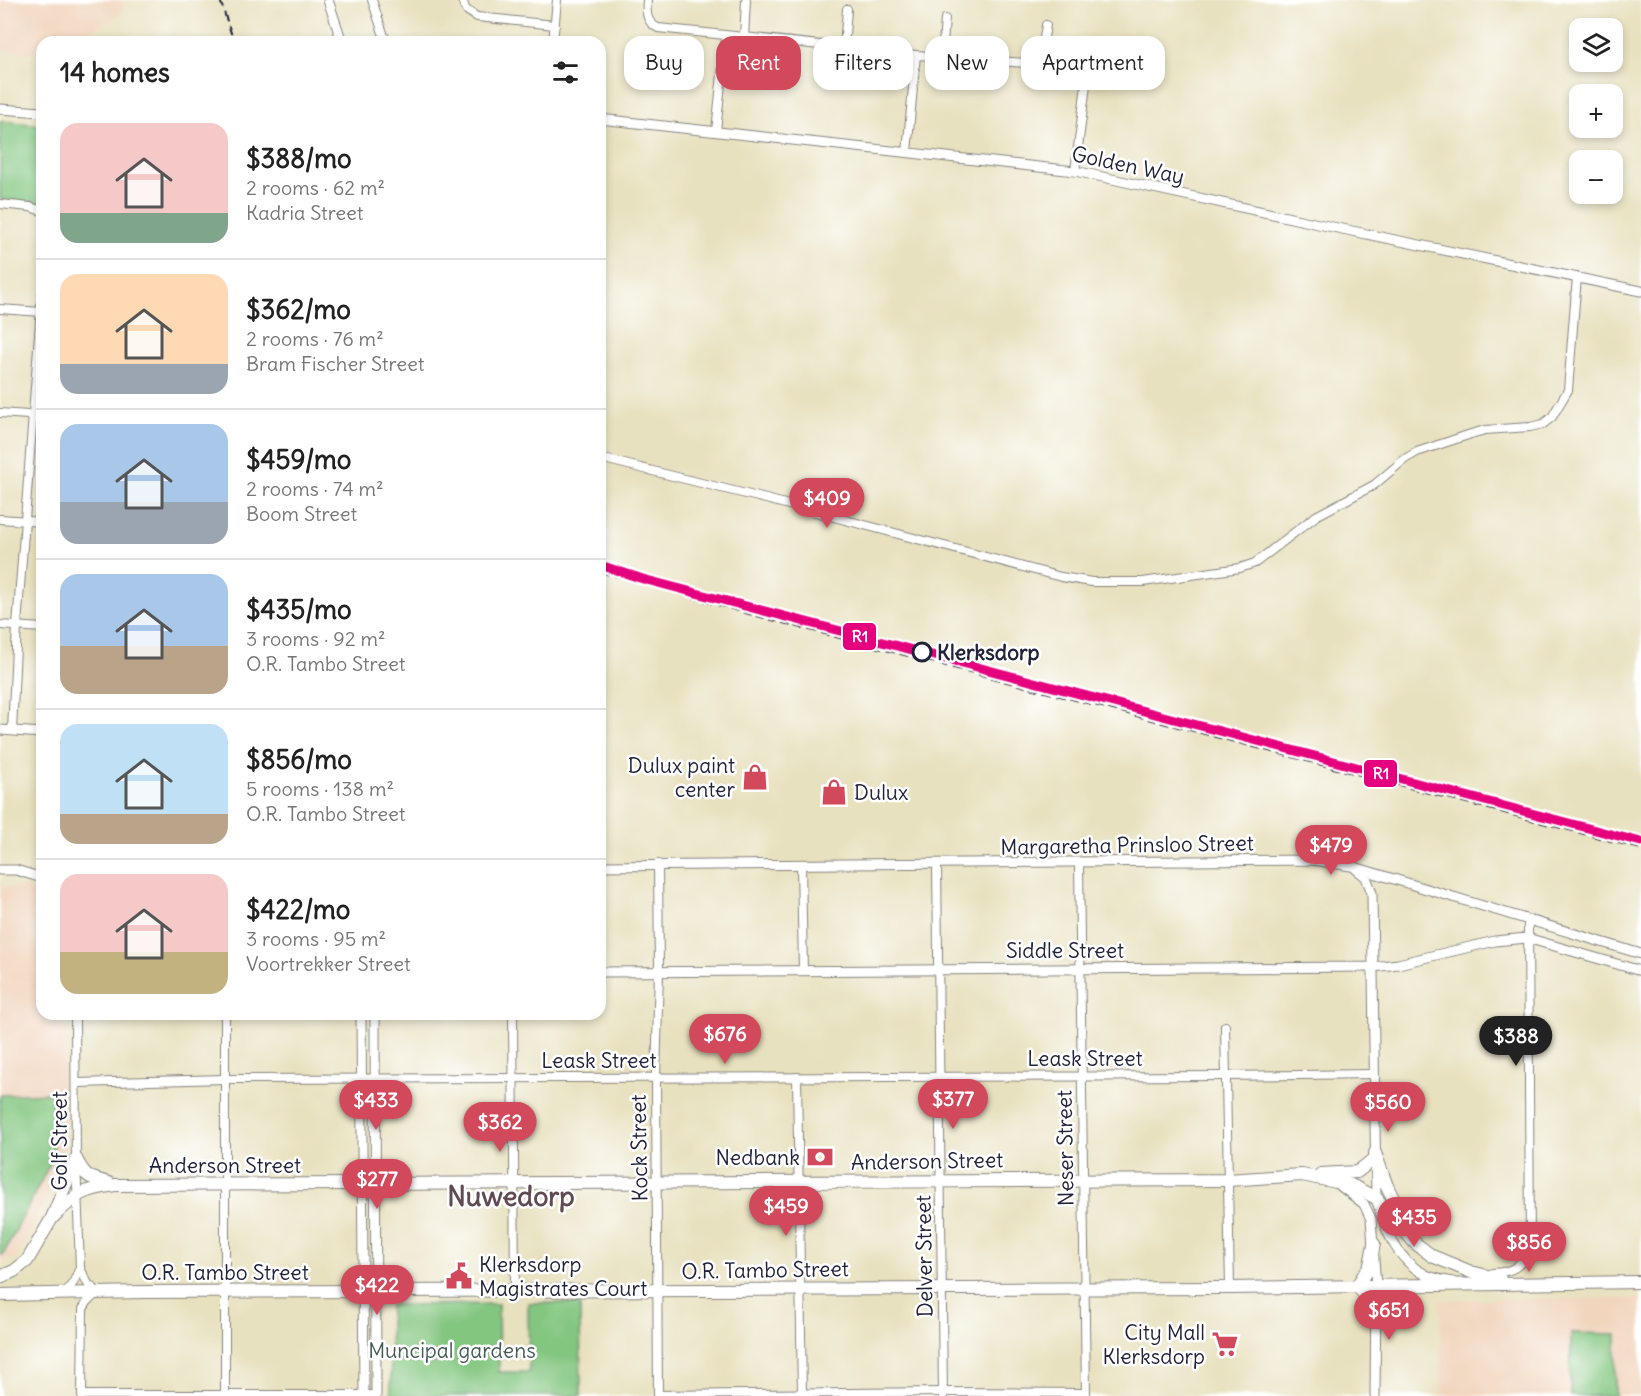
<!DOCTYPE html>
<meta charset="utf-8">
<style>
body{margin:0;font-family:Delius,sans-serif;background:#f2f2f2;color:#222;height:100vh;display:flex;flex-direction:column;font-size:22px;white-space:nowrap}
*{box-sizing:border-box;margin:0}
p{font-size:20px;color:#767676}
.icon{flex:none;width:33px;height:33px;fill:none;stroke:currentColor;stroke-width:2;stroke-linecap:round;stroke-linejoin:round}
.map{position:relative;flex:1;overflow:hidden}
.panel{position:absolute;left:36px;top:36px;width:570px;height:984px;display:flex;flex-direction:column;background:#fff;border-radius:18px;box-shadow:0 3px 9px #0003}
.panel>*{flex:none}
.guide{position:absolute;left:624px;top:36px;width:570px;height:54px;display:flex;gap:12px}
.fabs{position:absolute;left:1569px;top:18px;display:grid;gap:12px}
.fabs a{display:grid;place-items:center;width:54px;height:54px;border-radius:12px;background:#fff;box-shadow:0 3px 9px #0003;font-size:30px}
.price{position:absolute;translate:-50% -51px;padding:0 14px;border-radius:21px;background:#d1495b;color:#fff;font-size:20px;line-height:39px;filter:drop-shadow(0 2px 3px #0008)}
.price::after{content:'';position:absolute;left:50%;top:36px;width:18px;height:14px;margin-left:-9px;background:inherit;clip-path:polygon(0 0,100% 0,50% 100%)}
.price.current{background:#222;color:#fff}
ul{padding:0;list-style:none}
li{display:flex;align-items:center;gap:18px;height:150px;padding:0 24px}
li+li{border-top:2px solid #e0e0e0}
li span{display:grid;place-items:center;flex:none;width:168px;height:120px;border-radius:18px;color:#555}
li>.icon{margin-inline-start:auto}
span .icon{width:72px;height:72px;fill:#fffc;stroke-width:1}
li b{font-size:26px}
h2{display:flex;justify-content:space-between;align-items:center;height:72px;padding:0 24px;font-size:26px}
.tag{padding:0 21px;border-radius:18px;background:#fff;box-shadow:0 3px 9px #0003;font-size:21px;line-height:54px}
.tag.current{background:#d1495b;color:#fff}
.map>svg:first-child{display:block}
</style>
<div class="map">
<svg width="1641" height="1396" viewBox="0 0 1641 1396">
<rect width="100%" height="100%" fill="#fff"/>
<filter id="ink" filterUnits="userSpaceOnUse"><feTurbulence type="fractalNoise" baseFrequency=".0167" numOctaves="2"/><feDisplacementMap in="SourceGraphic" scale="12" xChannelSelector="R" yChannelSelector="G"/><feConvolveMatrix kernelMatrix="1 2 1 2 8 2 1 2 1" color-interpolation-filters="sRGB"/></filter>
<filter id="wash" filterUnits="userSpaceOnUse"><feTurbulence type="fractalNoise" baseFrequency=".008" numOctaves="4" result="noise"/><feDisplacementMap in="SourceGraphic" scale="24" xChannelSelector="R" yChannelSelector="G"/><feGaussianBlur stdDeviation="1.35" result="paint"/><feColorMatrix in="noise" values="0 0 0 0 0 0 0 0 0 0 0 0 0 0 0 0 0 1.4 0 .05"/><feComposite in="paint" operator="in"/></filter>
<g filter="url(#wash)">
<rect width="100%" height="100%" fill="#e8e1bf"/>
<g fill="#f1d5bd">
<path d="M0 0H123L122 13 93 29 82 42H42V54L0 49Z"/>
<path d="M26 887 42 898V1014H63L65 1162 16 1257 0 1262V888Z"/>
<path d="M1641 1298V1396H1442L1440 1300Z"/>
</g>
<g fill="#83c680" stroke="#52745e" stroke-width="1.5">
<path d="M0 121 42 125V203L0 199Z"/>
<path d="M52 1093 54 1156 3 1255H0V1095Z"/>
<path d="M528 1303H580L581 1396H391L390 1305 498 1304 499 1372H529Z"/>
<path d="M1571 1333 1616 1334 1615 1396H1570Z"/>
</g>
</g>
<g filter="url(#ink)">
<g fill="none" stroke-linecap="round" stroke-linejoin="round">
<g stroke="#85827d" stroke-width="10">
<g id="minor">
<path d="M372 0 386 42"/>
<path d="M462 0 466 10 477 17 555 25"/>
<path d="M647 0C646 13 646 22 658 28L916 55 1040 64 1081 69 1086 73 1087 77 1075 171"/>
<path d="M744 38 746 0"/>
<path d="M553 42 557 0"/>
<path d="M844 47 847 9"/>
<path d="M942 57 945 19"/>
<path d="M1040 64 1046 25"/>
<path d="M716 131 726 36"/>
<path d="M907 152 916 55"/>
<path d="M0 204 30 207 42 211"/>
<path d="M0 309 42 312"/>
<path d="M0 413 42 416"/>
<path d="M600 458 766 499 1061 577 1092 582H1143L1240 568 1255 563 1316 516 1374 485 1405 459 1417 452 1471 434 1485 430 1530 427 1543 424 1552 417 1568 390 1577 277"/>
<path d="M0 519 42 522"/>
<path d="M0 625 42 628"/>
<path d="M12 731 17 626 42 295"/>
<path d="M1079 863 1086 1396"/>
<path d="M801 864 803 970"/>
<path d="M937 864 943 1396"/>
<path d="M75 1014 76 1159 80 1268 88 1284 98 1292 88 1301 83 1309 82 1396"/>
<path d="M513 1014 515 1291"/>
<path d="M1225 1026 1230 1288"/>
<path d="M797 1077 802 1396"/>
<path d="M76 1083 225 1079 1226 1076 1374 1074"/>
<path d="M1493 1273C1513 1272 1520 1267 1530 1249L1528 920"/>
<path d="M65 1293 73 1283 80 1268"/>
<path d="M82 1395H376"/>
<path d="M658 1395 944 1392 1086 1393"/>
<path d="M225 1396V1014"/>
<path d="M658 1396 656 1078 659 971 658 864"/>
</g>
</g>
<g stroke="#85827d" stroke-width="11">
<g id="tertiary">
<path d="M328 0 342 42"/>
<path d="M0 109 42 112"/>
<path d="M600 119 1075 171 1323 225 1641 291"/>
<path d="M0 730 42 733"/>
<path d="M600 866 1313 860 1351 866 1641 954"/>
<path d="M1356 869 1366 877 1372 893 1376 1198C1385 1229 1395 1259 1426 1275 1434 1279 1444 1280 1453 1282"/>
<path d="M0 870H16L42 878"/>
<path d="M600 972 1373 967 1398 964 1495 941 1527 938 1641 971"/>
<path d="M361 1014 364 1396"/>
<path d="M375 1014 376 1396"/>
<path d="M1339 1185 1364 1204 1371 1219 1376 1286 1375 1396"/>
</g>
</g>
<g stroke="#85827d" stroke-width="14">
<g id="primary">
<path d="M1375 1153 1387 1186 1408 1229"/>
<path d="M76 1159C85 1177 89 1178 109 1183"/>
<path d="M1321 1174 1357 1172 1375 1158"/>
<path d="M52 1218C77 1194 80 1190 115 1185L1228 1180 1302 1175 1351 1185 1376 1198 1415 1243 1432 1256 1471 1272 1500 1279"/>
<path d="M1374 1244 1370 1265 1357 1286 1371 1302 1376 1315"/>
<path d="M0 1277 14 1271 27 1261 52 1218 76 1159"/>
<path d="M0 1295 143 1292 1230 1288 1641 1282"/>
<path d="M1376 1304 1390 1291 1398 1288"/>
</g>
</g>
<use href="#minor" stroke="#fff" stroke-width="8"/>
<use href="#tertiary" stroke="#fff" stroke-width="9"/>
<use href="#primary" stroke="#fff" stroke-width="12"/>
<g stroke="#22223b" stroke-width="2" stroke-dasharray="9 4.5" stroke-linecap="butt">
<path d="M220 0 234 42"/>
<path d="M600 572 749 614 1641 849"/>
</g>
<g stroke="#fff" stroke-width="14">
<path id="rail-1" d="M600 565 643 579 1641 842"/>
</g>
<use href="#rail-1" stroke="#e5007d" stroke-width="9"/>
</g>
</g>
<defs>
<g id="shop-bare" transform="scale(2.07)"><path d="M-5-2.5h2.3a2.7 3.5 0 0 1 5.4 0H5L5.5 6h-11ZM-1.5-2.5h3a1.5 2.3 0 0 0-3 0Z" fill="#d1495b" stroke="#fff" stroke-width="2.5" paint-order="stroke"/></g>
<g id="bank-bare" transform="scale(2.07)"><path d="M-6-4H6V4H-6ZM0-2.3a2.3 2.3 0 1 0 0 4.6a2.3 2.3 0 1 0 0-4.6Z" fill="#d1495b" stroke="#fff" stroke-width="2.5" paint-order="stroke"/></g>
<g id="civic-bare" transform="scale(2.07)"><path d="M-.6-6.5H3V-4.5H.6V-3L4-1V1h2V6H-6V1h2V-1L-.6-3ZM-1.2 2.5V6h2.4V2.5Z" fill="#d1495b" stroke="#fff" stroke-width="2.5" paint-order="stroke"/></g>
<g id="supermarket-bare" transform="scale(2.07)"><path d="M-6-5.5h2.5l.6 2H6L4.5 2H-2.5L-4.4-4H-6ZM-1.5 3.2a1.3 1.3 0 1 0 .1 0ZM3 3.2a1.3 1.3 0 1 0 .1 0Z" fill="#d1495b" stroke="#fff" stroke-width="2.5" paint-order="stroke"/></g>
</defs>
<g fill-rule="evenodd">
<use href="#shop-bare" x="755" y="777"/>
<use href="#shop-bare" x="834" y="792"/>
<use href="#bank-bare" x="820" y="1157"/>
<use href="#civic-bare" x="459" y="1276"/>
<use href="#supermarket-bare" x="1225" y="1344"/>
</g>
<circle fill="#fff" stroke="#22223b" stroke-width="3" cx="922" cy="652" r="9"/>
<g text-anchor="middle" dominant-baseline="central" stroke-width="5" stroke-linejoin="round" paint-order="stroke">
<g font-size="21" fill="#22223b" stroke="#fff">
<text transform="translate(1128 165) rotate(12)">Golden Way</text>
<text transform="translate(1127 845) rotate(-1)">Margaretha Prinsloo Street</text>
<text x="1065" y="950">Siddle Street</text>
<text x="1085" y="1058">Leask Street</text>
<text x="599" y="1060">Leask Street</text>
<text transform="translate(59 1141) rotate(-90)">Golf Street</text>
<text transform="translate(639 1148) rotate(-91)">Kock Street</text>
<text transform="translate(1065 1148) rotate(-91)">Neser Street</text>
<text transform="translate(927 1161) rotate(-1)">Anderson Street</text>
<text x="225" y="1165">Anderson Street</text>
<text transform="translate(924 1256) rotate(-91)">Delver Street</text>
<text transform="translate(765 1270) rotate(-1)">O.R. Tambo Street</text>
<text x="225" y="1272">O.R. Tambo Street</text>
</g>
<g font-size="21" font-weight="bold" fill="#22223b" stroke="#fff" text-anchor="start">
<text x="937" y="652">Klerksdorp</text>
</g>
<g font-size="21" fill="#22223b" stroke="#fff" text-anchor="end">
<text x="735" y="765">Dulux paint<tspan x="735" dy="24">center</tspan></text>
<text x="854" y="792" text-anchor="start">Dulux</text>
<text x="800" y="1157">Nedbank</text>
<text x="479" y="1264" text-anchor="start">Klerksdorp<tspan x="479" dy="24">Magistrates Court</tspan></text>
<text x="1205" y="1332">City Mall<tspan x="1205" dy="24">Klerksdorp</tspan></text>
</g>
<g font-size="21" fill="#445b53" stroke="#fff">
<text x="452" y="1350">Muncipal gardens</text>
</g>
<g font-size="27" font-weight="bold" fill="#614b52" stroke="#fff">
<text x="511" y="1196">Nuwedorp</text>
</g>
</g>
<g stroke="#fff" stroke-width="2">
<rect x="842" y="622" width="35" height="29" rx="6" fill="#e5007d"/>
<rect x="1363" y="759" width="35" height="29" rx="6" fill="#e5007d"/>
</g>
<g font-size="16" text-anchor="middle" font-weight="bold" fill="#fff">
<text x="860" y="642">R1</text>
<text x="1381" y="779">R1</text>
</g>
</svg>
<div class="fabs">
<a><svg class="icon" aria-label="layers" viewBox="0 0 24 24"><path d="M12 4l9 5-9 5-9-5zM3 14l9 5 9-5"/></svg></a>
<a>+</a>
<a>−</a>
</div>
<b class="price" style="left:827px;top:529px">$409</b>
<b class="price" style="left:1331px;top:876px">$479</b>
<b class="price" style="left:725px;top:1065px">$676</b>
<b class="price current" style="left:1516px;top:1067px">$388</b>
<b class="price" style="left:953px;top:1130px">$377</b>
<b class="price" style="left:376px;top:1131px">$433</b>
<b class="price" style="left:1388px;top:1133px">$560</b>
<b class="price" style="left:500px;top:1153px">$362</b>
<b class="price" style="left:377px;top:1210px">$277</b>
<b class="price" style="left:786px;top:1237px">$459</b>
<b class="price" style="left:1414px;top:1248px">$435</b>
<b class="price" style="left:1529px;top:1273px">$856</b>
<b class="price" style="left:377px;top:1316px">$422</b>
<b class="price" style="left:1389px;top:1341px">$651</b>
<div class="guide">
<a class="tag">Buy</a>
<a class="tag current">Rent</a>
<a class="tag">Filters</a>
<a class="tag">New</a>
<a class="tag">Apartment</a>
</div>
<section class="panel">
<h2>14 homes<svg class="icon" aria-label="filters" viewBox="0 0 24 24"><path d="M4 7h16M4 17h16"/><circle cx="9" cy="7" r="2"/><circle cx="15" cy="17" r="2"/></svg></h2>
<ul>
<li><span style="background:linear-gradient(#f6c9c9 75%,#7fa58c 0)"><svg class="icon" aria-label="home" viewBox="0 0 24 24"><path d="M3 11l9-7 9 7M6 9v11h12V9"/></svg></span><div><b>$388/mo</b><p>2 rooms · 62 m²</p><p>Kadria Street</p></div></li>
<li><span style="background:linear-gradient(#ffd9b3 75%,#9aa5b1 0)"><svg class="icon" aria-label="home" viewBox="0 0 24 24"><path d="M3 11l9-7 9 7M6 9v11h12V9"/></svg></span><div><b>$362/mo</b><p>2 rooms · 76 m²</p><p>Bram Fischer Street</p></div></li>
<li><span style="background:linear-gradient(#a9c7e8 65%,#9aa5b1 0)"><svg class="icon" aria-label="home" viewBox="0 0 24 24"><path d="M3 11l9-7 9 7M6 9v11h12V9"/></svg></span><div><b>$459/mo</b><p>2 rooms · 74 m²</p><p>Boom Street</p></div></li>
<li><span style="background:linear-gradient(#a9c7e8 60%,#b9a48a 0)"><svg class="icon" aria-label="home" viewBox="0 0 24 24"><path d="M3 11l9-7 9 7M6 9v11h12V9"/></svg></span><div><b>$435/mo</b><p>3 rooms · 92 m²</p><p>O.R. Tambo Street</p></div></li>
<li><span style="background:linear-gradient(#bfe0f5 75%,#b9a48a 0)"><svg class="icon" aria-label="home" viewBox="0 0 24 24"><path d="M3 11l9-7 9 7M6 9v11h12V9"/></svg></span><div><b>$856/mo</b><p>5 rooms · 138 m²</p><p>O.R. Tambo Street</p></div></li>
<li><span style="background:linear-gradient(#f6c9c9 65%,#c2b280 0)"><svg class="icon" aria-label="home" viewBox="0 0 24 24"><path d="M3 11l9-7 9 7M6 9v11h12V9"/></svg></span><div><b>$422/mo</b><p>3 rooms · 95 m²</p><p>Voortrekker Street</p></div></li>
</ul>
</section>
</div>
